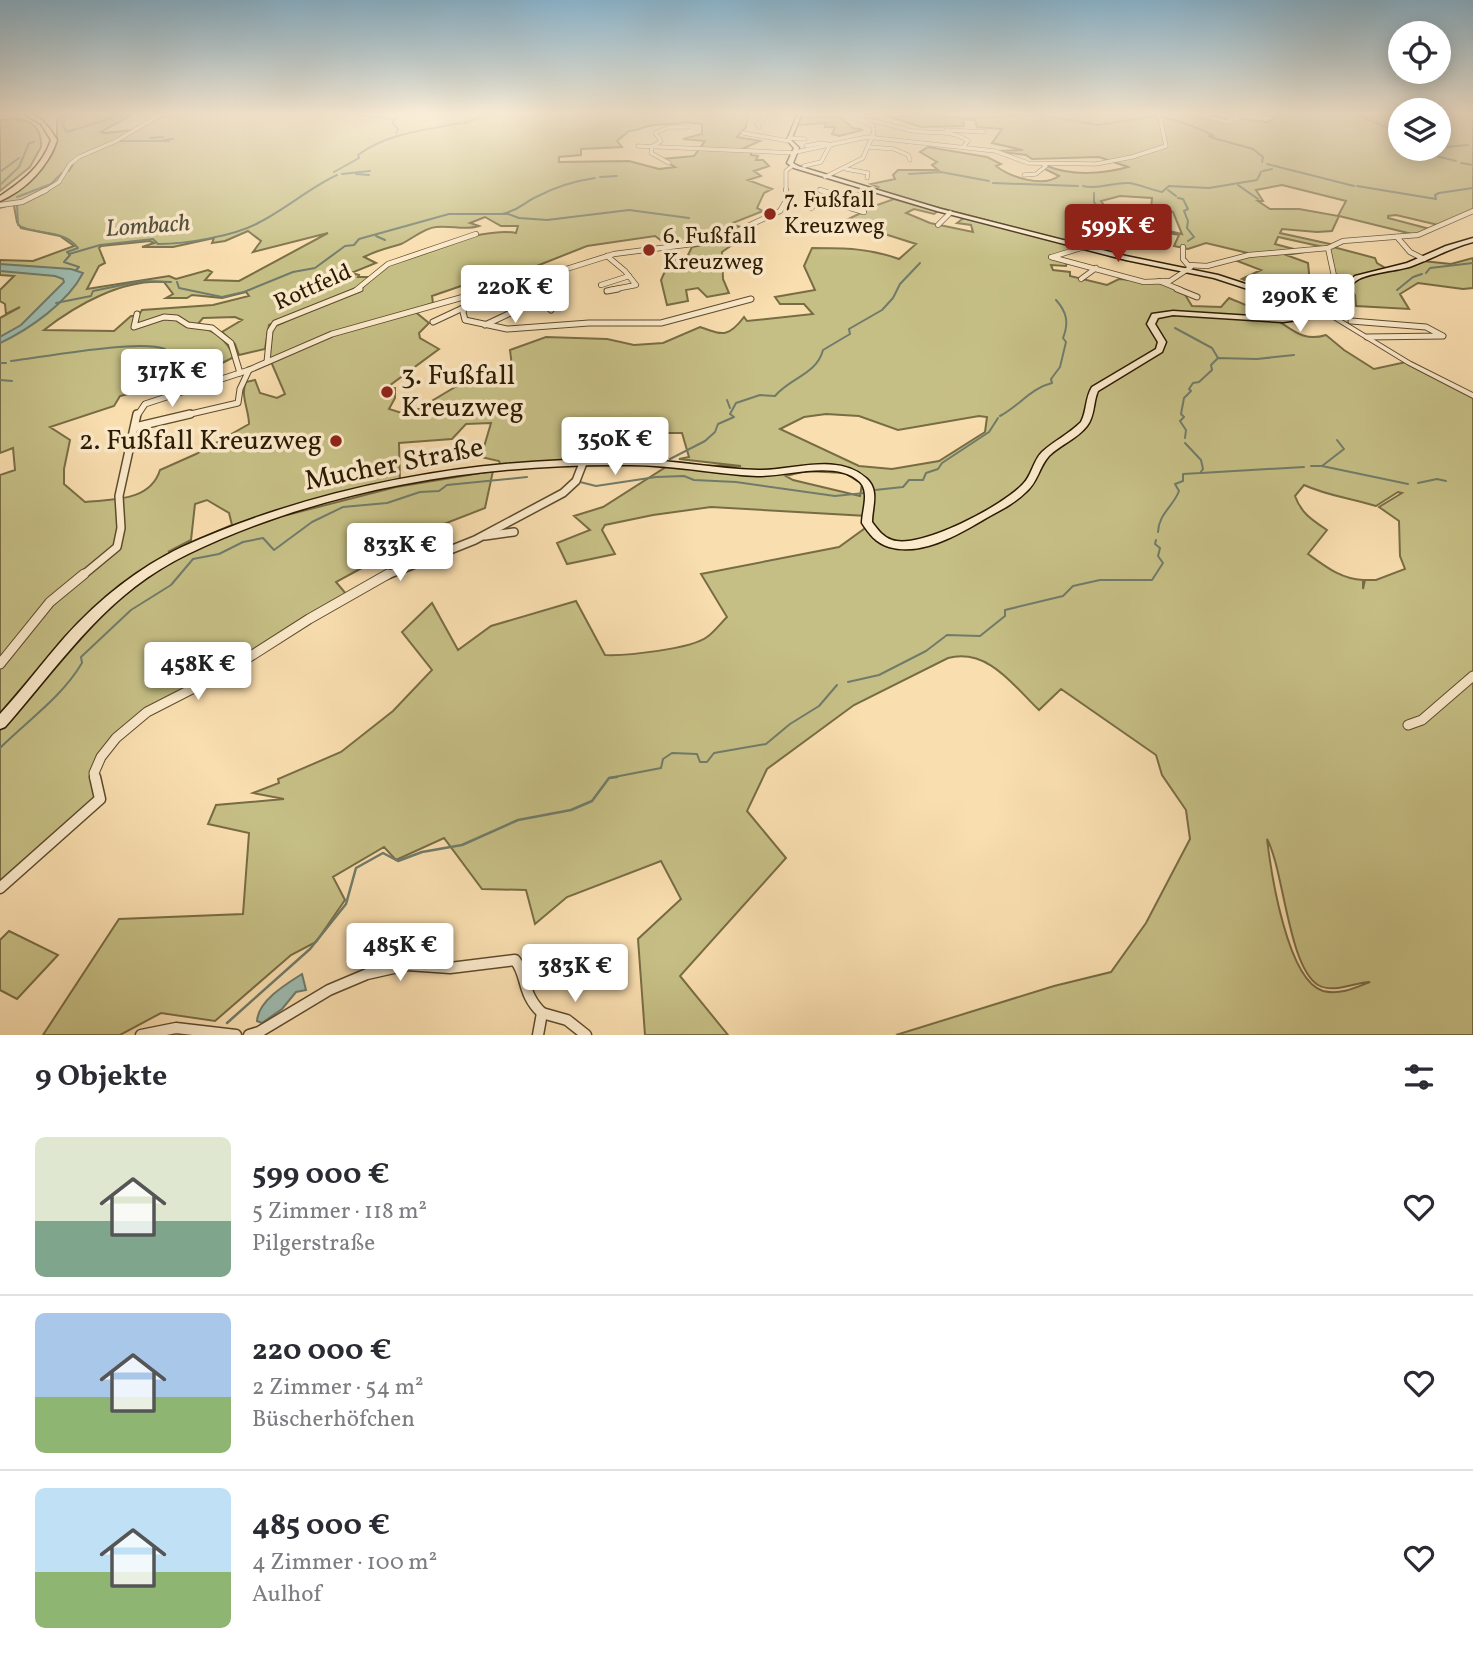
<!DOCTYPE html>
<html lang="de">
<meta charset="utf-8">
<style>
body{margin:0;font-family:Vollkorn,serif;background:#f2f2f3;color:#2b2b33;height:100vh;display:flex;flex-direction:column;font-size:26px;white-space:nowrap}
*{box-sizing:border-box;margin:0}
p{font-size:23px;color:#7c7c81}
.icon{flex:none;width:38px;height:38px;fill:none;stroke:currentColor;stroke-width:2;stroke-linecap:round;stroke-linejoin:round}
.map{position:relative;height:1035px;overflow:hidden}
.details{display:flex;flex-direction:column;background:#fff;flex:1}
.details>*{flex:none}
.buttons{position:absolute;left:1388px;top:21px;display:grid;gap:14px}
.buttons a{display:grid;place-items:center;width:63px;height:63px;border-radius:50%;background:#fff;box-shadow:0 4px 18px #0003;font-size:35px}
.price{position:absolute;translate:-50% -60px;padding:0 16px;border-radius:7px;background:#fff;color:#222;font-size:23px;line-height:46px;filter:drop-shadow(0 2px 4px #0008)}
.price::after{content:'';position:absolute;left:50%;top:42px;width:21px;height:16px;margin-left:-10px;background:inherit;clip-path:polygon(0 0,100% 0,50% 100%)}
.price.active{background:#8f2418;color:#fff}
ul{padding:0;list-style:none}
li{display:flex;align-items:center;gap:21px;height:175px;padding:0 35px}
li+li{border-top:2px solid #e1e1e2}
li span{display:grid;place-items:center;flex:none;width:196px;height:140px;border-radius:10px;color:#555}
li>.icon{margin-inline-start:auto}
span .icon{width:84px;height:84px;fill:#fffc;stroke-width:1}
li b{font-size:30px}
h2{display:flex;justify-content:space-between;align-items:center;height:84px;padding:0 35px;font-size:30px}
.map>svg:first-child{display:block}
</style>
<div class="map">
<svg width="1473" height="1035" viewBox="0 0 1473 1035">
<rect width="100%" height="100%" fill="#f9deaf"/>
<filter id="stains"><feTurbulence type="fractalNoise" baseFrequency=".00286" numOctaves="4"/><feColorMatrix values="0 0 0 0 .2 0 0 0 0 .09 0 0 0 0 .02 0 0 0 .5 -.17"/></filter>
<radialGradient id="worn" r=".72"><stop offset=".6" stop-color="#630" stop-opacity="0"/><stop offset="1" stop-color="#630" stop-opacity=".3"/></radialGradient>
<g fill="#c6bf85" stroke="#786c44" stroke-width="2" fill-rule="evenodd">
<path d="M69 113H135L101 132 104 133 134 130 153 118 172 116V113H743L748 116 746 127 737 137 760 141 742 149 751 150V155L758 156 756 160H763L769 166 754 171 761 176 748 180 772 189 764 193 757 208 763 211 730 224 745 228 715 241 670 247 655 236 587 246 514 275 461 286 432 296 433 303 413 310 429 323 419 333 420 338 439 349 385 389 395 388V398L389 409 408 415 462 383 513 374 510 350 546 337 607 339 634 345 663 343 700 327C723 335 728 338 744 317L747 321 813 314 804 304H780L775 297 815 290 804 266 812 248C843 248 869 248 899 259L916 244 844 221 863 212V210L894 199 938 211 934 214 914 209 906 213 930 223 973 232 971 225 957 223 965 217 1079 246 1053 257 1067 261 1066 266 1051 265 1053 270 1070 272V276L1107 285 1119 279 1159 282 1184 293 1192 306 1221 307 1229 298C1243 304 1257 309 1270 316 1291 327 1301 343 1326 335L1344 350 1374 369 1406 362 1473 395V1035H896L1054 986 1111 972 1146 923 1190 839 1186 810 1162 775 1156 755 1061 689 1039 710C1013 685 988 648 948 658L854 705 767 769 747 811 786 858 680 976 728 1035H645L638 939 681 899 661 861 567 897 535 924 526 890 482 889 444 838 396 860 384 847 333 877 345 900 316 942 291 955 215 1021 161 1013 120 1035H43L119 919 243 914 249 833 208 824 216 805 284 799 253 793 279 783 278 779 341 752 393 711 432 670 402 632 432 603 458 650 491 626 576 601 605 655C626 656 691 649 707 637 714 632 720 624 727 617L701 574 839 547 868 526 867 516 711 507 653 515 605 525 602 530 615 554 567 564 557 543 590 530 574 516 603 507 669 465 741 466 679 459 689 457 682 433H663L646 442 636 443 632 434 610 437 583 463 501 466 499 461 481 457 491 423 466 424 452 439 399 443 400 482 331 498 175 554 65 638 0 713V475L15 470 13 448 0 453V318L20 307 6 314 5 304 0 301V290L14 276 0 275V260L33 261 74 246 60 236 21 228 17 222 14 206 17 203 0 208V201L39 172 52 155 57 143V119ZM684 122 702 124V134L683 139 705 141 694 156 662 159 675 167 659 169 629 161 559 162V157L581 155V149L622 147 617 141 629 131C639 131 644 126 653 125 665 123 672 126 684 122ZM485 217 501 226H518L516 233C487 227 411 252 384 267 375 273 371 282 360 289L273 327 269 357 285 394 277 398 260 393 255 380 246 382C240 395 249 410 249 424L196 454 160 470C150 502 112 499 85 502L64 484V469L70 440 50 427 114 406 120 396 193 378 234 357C226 339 215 330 196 326L203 318 235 317 242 320 222 332 235 344 239 355 265 349 269 325 366 284 372 277H358L359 275 351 273 376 263 364 257C377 250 388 248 401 244 412 239 424 228 436 227 452 225 464 231 479 226L470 223ZM248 231 261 241 253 252 328 233 239 281 205 280 212 272 208 270 176 279 169 276 87 289 99 266 105 263 99 248 101 246 150 241 154 243 142 247H173L214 238 212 243 225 241ZM164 282 173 294 166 298H187L192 295 222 298 246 292 249 296 213 305 142 310 138 316H131L114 331 44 330C76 305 122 279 164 282ZM826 414 859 416 898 430 979 416 987 417 985 432 939 461 892 469 859 466 780 429 804 417ZM806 471 845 473 862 484 860 496 793 480 786 476ZM1304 485C1328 496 1350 498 1376 506L1398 492 1402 493 1379 507 1399 521 1400 556 1405 569 1376 580H1365L1363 589V580C1341 579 1326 567 1308 554L1327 530C1312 520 1301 513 1295 496ZM207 500 229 513 232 525 168 552 191 540 195 504ZM1267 839C1284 870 1288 966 1318 985 1334 994 1355 982 1370 982 1355 988 1340 995 1323 991 1287 980 1271 872 1267 839Z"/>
<path d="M858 113H1217L1221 115 1209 116 1227 122 1239 119 1268 122 1278 117 1240 113H1290L1287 115H1294L1291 113H1400V149H1438L1439 113H1473V211L1438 225 1396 215 1388 216V218L1430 229 1416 235 1339 216 1332 231 1317 232 1282 229 1280 233 1335 245 1333 247 1375 258 1377 263 1389 270 1407 267 1423 261 1451 264 1473 258V288L1463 289 1418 283 1400 294 1409 309 1356 306 1355 295 1348 285 1350 281 1334 276 1328 248 1278 237 1275 244 1305 252 1286 255 1308 263 1310 283 1338 290V298L1333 306H1326L1269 290 1242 279 1261 270 1232 259 1252 254 1206 243 1188 249 1174 246 1179 235 1154 230 1148 239 1097 226 1090 234 1075 242 1078 244 871 190 878 187 871 184 895 179 893 175 898 170H938L932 165 937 162 920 152 928 147 987 157 1001 164 996 166C1010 177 1043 188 1059 176L1045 169 1047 166C1071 176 1103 174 1128 167L1099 157 1032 159 1026 155 995 151 1023 150 992 143 1002 129 977 127 975 120 963 119 964 126 921 127 881 114ZM1282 185 1346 201 1338 216 1299 209H1270L1258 201H1263L1256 190ZM1120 196 1152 198 1151 209 1173 212 1182 234 1114 219 1101 201Z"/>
<path d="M802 117H840L853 128 863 130 839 136 832 134 835 127H825L826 123 797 125Z"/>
<path d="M17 119C33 121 42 130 41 147L30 167 0 191V120Z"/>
<path d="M718 242 732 245 722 252 723 279 729 293 707 297 698 288 686 290 688 301 667 305 661 280 670 260 686 259 692 247Z"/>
<path d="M493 471 485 508 431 529 430 536 380 558 336 582 347 595 229 669 147 711 95 764 97 798 0 884V728L58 657 133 584 198 546 279 517 396 487Z"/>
<path d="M9 931 58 955 17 999 0 990V940Z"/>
</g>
<g fill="#9ebbb0" stroke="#707b6a" stroke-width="2">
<path d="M0 264 71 269 83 273C68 302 30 329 0 343V337L21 325 64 282 63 279 55 276 0 271Z"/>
<path d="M302 974 306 990 296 992 282 1009 262 1023 257 1021C258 1001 286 984 302 974Z"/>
</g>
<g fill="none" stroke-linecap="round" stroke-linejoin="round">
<g stroke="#707b6a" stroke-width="2">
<path d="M74 113 61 122 67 132 112 118"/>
<path d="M905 113 956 118 1040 115 1098 125 1156 116"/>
<path d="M1353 113 1400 133"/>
<path d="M349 114 394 119 393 124 398 129 396 133"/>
<path d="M510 114 556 113"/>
<path d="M582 114 634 115"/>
<path d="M1162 117C1182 122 1198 127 1214 136H1209L1213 138 1253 149 1263 157 1262 162"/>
<path d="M395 119 400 113"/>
<path d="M1391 121 1400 119"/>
<path d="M464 123 487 115 507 114"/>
<path d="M150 138 163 137"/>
<path d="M164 140 173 139"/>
<path d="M118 141H169"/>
<path d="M1445 147 1468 145"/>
<path d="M1430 149H1425L1432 154"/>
<path d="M1432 155 1456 161"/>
<path d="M1461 163 1473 165"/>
<path d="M1267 164 1354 186"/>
<path d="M69 171 73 164"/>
<path d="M1263 171 1272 169"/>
<path d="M0 172 19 158"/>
<path d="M334 172 359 158 358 155C387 133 426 130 461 123"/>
<path d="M342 174 370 171"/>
<path d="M356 174 369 175"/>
<path d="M909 174 941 172 989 181"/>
<path d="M600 177 617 176"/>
<path d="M993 183 1078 186"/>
<path d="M0 185 19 167 29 143 34 142"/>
<path d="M1238 185 1258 199"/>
<path d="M1083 186C1099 190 1113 182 1129 183 1139 184 1151 190 1162 192L1169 186 1209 188 1257 180 1261 172"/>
<path d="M1357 186 1436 199 1435 195 1439 193 1473 188"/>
<path d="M1168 190 1176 196"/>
<path d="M1094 193V202L1105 217"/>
<path d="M17 197 51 184 62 173"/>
<path d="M1178 198 1183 199 1188 209 1184 211 1188 221 1187 228 1194 237 1188 241"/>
<path d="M17 204 18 225C37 236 63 228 78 248L67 252 70 255 64 262 79 267 76 270"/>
<path d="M502 214C522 209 521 204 536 197 555 187 574 181 595 178"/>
<path d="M376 236 385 240"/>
<path d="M69 254 100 245 153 239 158 244C186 244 234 236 258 223 286 209 309 188 337 175"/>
<path d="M1426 273 1430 268 1473 263"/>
<path d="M177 282 179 288 222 297 244 292 293 272 315 268 345 246 354 245 359 239 449 214H508L519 218 547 220 629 210 689 218"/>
<path d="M1397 290 1413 277 1422 274"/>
<path d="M56 303 91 296 93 291 142 281 171 282"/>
<path d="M1175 328 1212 348 1218 358"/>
<path d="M11 361C44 357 139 339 165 349"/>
<path d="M0 363H6"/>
<path d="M0 380 12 381"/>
<path d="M727 400 730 408"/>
<path d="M1000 416C1019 406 1031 388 1052 383L1051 379 1060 367 1066 342 1063 338C1069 323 1067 312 1056 300"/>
<path d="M1185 438 1186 430 1180 421 1184 417 1181 414 1184 398 1191 391 1189 389 1193 383 1199 382 1212 370 1211 365 1218 358 1257 359 1294 355"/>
<path d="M670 459 705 441 715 432 718 424 734 417 730 414 736 403 760 395 775 396C790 378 817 374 823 350L850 334 849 329 882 310 893 298 900 284 920 263"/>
<path d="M1311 466H1322L1344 449 1337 440"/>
<path d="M1322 466 1408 484"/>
<path d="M1201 473 1304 467"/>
<path d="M580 482 596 486 656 477 684 476 694 480 736 482 835 496 864 493"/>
<path d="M1418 483 1437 479 1446 481"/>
<path d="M875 490 903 487 909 480H923L926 473 938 469 942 463 989 432 998 418"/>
<path d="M1158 532C1159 513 1173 507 1179 491L1175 484 1183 481V474L1200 473 1203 469 1201 460 1185 443"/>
<path d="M848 682 879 675 926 651 947 635 980 636 1005 616V610L1063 596 1073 586 1100 580H1152L1163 563 1158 556 1160 548 1155 544 1156 540"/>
<path d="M0 748C28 720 61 698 82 663L81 657 131 610 171 585 193 559 219 554 243 542 263 538 274 550 312 522 343 507 387 503 420 492 439 491 447 485 527 477"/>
<path d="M609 778 661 768 663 759 672 753 697 754 700 762H707L714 753 766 744 790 724 819 706 837 685"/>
</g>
<path stroke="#707b6a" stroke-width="2.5" d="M227 1023 310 949 346 904 356 868 383 853 398 861 422 852 462 845 518 820 571 810 592 801 609 778 617 777"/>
<g stroke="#5e4b2d" stroke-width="4.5">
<g id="minor-far5">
<path d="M172 113 173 116"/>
<path d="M759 113 766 118 757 124 759 127"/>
<path d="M1165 113H1194L1227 122 1238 118"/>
<path d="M1218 113 1234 119"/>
<path d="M859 120C879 119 895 128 914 131 932 134 952 129 968 141L963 147"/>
<path d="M946 130 984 132 980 131"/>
<path d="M743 133 789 141"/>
<path d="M789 138 805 139"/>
<path d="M638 146 795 153"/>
<path d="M653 146 661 141 655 133 669 127H688"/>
<path d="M806 146 821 143 832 145"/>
<path d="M652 147 651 153 669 163"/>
<path d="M869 147 894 149 908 155 910 160"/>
<path d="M796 152 867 137 995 151 1028 163 1096 164 1132 157 1166 146 1160 118 1156 113"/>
<path d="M804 166 821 162 829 147"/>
<path d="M846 169 868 173 867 178"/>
<path d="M1024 175 1036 174 1046 166 1043 164"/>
<path d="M825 177 863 158 874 132 872 125 839 113"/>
<path d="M820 190 825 192"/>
<path d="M43 192 59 182 70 164 79 157 116 141 163 113"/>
<path d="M786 192V171L792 166"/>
</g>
</g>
<g stroke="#5e4b2d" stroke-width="6">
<g id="minor-far4">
<path d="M820 190 848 199"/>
<path d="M837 204 864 212"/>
<path d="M0 205 22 202 46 190"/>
<path d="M811 208 814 205H833L870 191"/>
<path d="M938 225 950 213"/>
<path d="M1397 237 1410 252 1424 259"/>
<path d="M1183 247V259L1188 265 1207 266 1249 255 1328 248 1343 241 1418 235 1473 211"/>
<path d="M1328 248 1334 276 1351 281"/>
<path d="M607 256 625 271 636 285 610 290"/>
<path d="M1051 257 1144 282 1170 281 1191 267"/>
<path d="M1052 257 1084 247"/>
<path d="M541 277 555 290"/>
<path d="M1081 279 1096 268"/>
<path d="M1159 281 1181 290"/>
<path d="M601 285 629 276"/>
<path d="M1333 287 1330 282 1334 276"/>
<path d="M356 290 388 264 476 234"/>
<path d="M484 290 541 277 614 254 716 241 780 211 786 201V190"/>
</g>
</g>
<g stroke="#5e4b2d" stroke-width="7">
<g id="minor-far3">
<path d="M553 289 560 295"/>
<path d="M1177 289 1197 297"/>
<path d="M607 291 618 289"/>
<path d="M469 294 463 312 465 320 507 329 589 323H661L751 299"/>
<path d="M137 314 134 327 164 317 177 318 188 325 212 328 231 343 240 373"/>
<path d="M1351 321 1426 327 1443 336 1367 337"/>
<path d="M433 322 465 307"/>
<path d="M485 325 523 307 546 305 551 310"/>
<path d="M267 362 270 331 275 323 360 289"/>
<path d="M137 416 145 404 249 370 332 334 492 289"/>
<path d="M182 416 238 403 240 389 249 370"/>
</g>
</g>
<g stroke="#5e4b2d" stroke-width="10">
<g id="minor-far2">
<path d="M135 427 190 414"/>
<path d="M485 536 514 532"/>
<path d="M82 576 117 547 121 528 119 496 137 414"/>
<path d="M385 576 475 540 563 493 576 481 583 463"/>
</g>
</g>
<g stroke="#5e4b2d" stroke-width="11">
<g id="minor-far1">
<path d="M0 664 50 602 84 574"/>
<path d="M1408 725 1422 720 1473 676"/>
<path d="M95 778 94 773 101 757 116 738 147 712 229 670 309 619 388 574"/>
</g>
</g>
<g stroke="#5e4b2d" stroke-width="13">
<g id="minor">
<path d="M0 888 100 799 95 777"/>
<path d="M542 1013 567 1020 586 1035"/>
<path d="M141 1035 176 1028 236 1035"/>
<path d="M249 1035 259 1032 329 990 367 974 407 965 450 968 515 960C528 976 521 993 542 1013"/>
<path d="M538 1035 542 1013"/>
</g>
</g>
<g stroke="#5e4b2d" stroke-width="2">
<path id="tertiary" d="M1332 314 1411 362 1473 393V398L1407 364 1330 317 1329 316Z"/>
</g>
<g stroke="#2b1a02" stroke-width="3">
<g id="secondary">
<path d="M798 113H802L791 140 799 148 793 163 798 166 941 209 1126 256 1218 275 1319 308 1329 309 1338 303 1345 285 1355 276 1407 263 1446 246 1473 238V242C1450 248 1434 258 1412 266 1398 271 1372 272 1359 279 1339 289 1356 315 1318 312L1214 278 1126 260 937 211 794 168 787 163 794 148 787 140Z"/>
<path d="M1173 311 1283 318 1321 313 1332 314 1336 316 1332 318 1321 317 1283 322 1173 315 1158 318 1155 324 1166 342 1162 352 1098 391C1093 402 1095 416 1087 426 1077 439 1060 445 1049 456 1039 467 1038 482 1026 492 1016 502 1003 509 990 516 962 532 924 557 889 547 876 543 869 534 862 523 862 510 870 493 860 482 836 459 786 477 757 476 715 474 673 465 631 465 483 463 321 489 188 554 109 592 67 655 12 719L5 727 0 729V714C23 689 43 662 65 637 97 601 138 568 182 547 321 484 479 457 631 459 674 460 716 469 758 470 792 471 837 452 866 478 880 490 872 507 872 522 878 530 883 537 892 540 920 550 1004 505 1023 484 1032 475 1033 461 1042 452 1054 441 1069 434 1081 422 1087 411 1085 398 1092 387L1156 349 1158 342 1147 324 1152 314Z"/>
</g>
</g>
<g stroke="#2b1a02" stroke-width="3">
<path id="motorway" d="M23 113C40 113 49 127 57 140 48 167 26 190 0 201V196C23 181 42 166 51 140L41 124Z"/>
</g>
<use href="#minor-far5" stroke="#fbeacb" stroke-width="3.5"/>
<use href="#minor-far4" stroke="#fbeacb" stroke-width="4.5"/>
<use href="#minor-far3" stroke="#fbeacb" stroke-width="5"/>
<use href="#minor-far2" stroke="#fbeacb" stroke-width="7"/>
<use href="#minor-far1" stroke="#fbeacb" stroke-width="9"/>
<use href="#minor" stroke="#fbeacb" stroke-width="10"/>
<use href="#tertiary" fill="#fbeacb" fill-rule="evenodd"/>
<use href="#secondary" fill="#fbeacb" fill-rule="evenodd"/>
<use href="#motorway" fill="#f9deaf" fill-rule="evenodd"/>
</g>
<linearGradient id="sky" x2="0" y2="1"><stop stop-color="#8ab7d2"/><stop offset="0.44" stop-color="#fcf0db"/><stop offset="1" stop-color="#fcf0db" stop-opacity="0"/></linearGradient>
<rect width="1473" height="258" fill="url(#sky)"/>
<g fill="#8f2418" stroke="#fbeacb" stroke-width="2.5">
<circle cx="770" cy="214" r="7"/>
<circle cx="649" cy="250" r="7"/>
<circle cx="387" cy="392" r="7"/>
<circle cx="336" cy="441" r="7"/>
</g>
<g text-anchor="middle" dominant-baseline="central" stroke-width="7" stroke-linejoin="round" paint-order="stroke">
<g font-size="23" fill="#2b1a02" stroke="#fbeacb" text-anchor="start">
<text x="784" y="201">7. Fußfall<tspan x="784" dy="26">Kreuzweg</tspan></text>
<text x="663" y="237">6. Fußfall<tspan x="663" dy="26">Kreuzweg</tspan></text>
</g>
<g font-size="23" fill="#2b1a02" stroke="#fbeacb">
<text transform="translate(313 288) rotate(-24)">Rottfeld</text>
</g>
<g font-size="24" font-style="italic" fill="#53523f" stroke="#fbeacb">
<text transform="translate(148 227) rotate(-4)">Lombach</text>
</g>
<g font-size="28" fill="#2b1a02" stroke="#fbeacb" text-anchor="start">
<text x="401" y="376">3. Fußfall<tspan x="401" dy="32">Kreuzweg</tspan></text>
<text x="322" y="441" text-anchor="end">2. Fußfall Kreuzweg</text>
</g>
<g font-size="28" fill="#2b1a02" stroke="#fbeacb">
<text transform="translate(394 465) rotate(-11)">Mucher Straße</text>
</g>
</g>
<rect width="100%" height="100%" filter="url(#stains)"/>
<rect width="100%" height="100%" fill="url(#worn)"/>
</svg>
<div class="buttons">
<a><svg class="icon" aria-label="locate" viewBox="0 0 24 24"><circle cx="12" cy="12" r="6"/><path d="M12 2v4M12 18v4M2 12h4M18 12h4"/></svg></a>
<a><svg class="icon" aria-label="layers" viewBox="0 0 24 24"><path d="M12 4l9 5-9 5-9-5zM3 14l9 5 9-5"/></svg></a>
</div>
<b class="price active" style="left:1118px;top:264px">599K €</b>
<b class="price" style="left:515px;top:325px">220K €</b>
<b class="price" style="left:1300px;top:334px">290K €</b>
<b class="price" style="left:172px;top:409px">317K €</b>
<b class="price" style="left:615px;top:477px">350K €</b>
<b class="price" style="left:400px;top:583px">833K €</b>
<b class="price" style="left:198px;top:702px">458K €</b>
<b class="price" style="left:400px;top:983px">485K €</b>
<b class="price" style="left:575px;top:1004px">383K €</b>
</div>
<section class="details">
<h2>9 Objekte<svg class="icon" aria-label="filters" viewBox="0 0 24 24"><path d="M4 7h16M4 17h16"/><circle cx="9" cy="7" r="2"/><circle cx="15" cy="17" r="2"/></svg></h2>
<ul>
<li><span style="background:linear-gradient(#dfe7d0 60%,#7fa58c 0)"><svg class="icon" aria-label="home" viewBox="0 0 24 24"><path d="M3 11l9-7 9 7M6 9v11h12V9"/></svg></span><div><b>599 000 €</b><p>5 Zimmer · 118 m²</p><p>Pilgerstraße</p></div><svg class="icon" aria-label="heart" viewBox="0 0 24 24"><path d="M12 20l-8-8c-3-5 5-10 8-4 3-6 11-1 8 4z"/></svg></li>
<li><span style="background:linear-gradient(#a9c7e8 60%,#8fb573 0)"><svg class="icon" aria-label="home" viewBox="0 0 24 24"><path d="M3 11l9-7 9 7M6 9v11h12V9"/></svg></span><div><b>220 000 €</b><p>2 Zimmer · 54 m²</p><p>Büscherhöfchen</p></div><svg class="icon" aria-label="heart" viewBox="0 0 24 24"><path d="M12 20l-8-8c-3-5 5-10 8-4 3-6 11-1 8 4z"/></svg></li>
<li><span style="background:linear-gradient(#bfe0f5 60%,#8fb573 0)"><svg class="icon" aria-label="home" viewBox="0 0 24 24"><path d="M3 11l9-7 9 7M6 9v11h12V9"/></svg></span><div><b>485 000 €</b><p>4 Zimmer · 100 m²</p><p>Aulhof</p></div><svg class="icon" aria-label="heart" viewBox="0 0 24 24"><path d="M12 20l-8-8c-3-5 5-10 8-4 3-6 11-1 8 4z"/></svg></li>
</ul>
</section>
